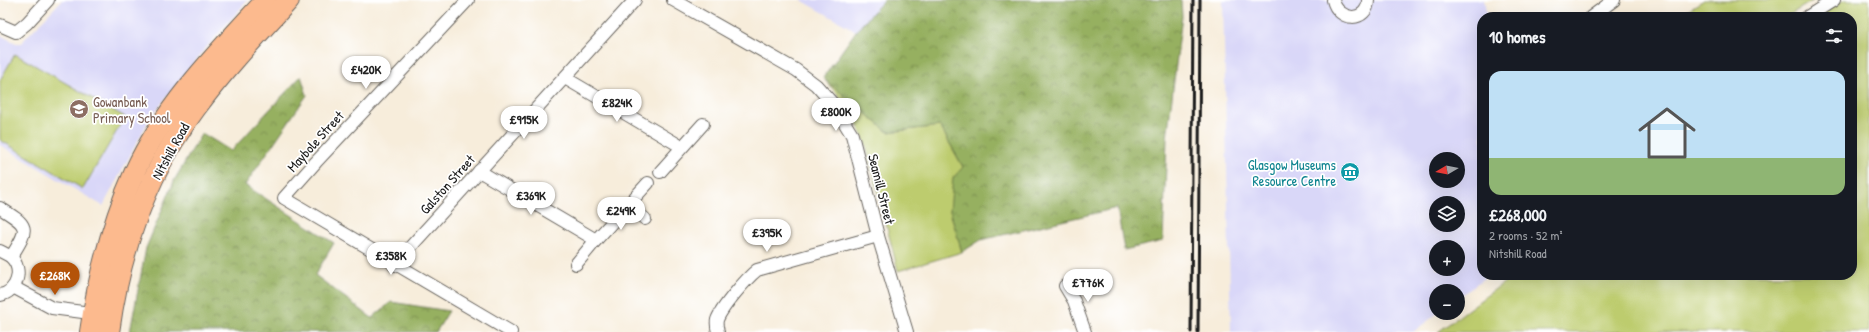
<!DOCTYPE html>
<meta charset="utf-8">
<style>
body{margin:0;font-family:"Patrick Hand",sans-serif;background:#20242c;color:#f1f3f6;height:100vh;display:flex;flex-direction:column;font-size:15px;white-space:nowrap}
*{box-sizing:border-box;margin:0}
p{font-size:13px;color:#9ea1a6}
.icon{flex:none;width:22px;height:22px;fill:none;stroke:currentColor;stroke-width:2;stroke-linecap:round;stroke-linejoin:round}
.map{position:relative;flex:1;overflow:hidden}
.details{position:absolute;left:1477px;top:12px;width:380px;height:268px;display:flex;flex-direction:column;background:#171b24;border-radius:16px;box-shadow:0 4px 16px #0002}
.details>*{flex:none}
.needle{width:26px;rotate:260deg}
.tools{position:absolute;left:1429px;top:152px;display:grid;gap:8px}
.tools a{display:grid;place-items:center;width:36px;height:36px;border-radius:50%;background:#171b24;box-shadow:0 4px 16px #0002;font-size:20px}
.price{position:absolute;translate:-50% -34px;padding:0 9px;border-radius:14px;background:#fff;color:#222;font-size:13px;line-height:26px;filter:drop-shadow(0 1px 2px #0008)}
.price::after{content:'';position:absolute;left:50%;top:24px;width:12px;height:9px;margin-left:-6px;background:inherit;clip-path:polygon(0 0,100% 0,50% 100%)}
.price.on{background:#b45309;color:#fff}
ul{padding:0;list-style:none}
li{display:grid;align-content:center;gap:8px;height:212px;padding:0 12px}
li span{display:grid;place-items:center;height:124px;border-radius:12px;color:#555}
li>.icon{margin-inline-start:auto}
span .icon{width:72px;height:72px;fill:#fffc;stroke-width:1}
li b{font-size:17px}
h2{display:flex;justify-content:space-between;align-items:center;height:48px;padding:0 12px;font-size:17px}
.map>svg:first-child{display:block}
</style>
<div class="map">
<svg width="1869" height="332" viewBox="0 0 1869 332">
<defs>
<pattern id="forest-crowns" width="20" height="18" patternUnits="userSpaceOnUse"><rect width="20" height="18" fill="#96b061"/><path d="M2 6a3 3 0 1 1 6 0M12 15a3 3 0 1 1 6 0" fill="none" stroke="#7a8e4f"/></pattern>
</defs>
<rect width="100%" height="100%" fill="#fff"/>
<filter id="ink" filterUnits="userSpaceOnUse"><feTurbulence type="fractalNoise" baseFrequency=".025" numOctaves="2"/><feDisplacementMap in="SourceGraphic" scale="8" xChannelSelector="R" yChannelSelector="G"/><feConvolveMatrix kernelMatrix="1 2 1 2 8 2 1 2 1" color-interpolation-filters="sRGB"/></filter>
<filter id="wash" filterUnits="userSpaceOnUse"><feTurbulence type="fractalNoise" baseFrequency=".012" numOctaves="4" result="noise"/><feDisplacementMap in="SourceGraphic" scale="16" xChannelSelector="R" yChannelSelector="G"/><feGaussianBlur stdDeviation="0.9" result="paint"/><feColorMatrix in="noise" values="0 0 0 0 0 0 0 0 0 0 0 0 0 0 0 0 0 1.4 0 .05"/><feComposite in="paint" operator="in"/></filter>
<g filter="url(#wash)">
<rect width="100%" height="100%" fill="#f7eddb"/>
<g fill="#d9d7f8" fill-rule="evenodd">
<path d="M62 0H248L205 49 150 118 103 206 0 145V35L16 43H21Z"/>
<path d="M801 0H884L856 31Z"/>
<path d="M1223 0H1484L1487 17H1482V275H1488L1458 298V291H1436V313H1438L1413 332H1231ZM1436 159H1458V181H1436ZM1436 203H1458V225H1436ZM1436 247H1458V269H1436Z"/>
</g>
<g fill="#bdcc6e" stroke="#6c7445">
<path d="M1704 0H1814L1786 17H1676Z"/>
<path d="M1844 0H1869V332H1438L1514 275H1852V17H1816Z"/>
<path d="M15 54 125 117 83 189 0 140V80Z"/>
<path d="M823 78 888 132 940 126 963 167 950 211 962 252 898 271 865 142 850 108Z"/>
</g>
<g fill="url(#forest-crowns)" stroke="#59663e">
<path d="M884 0H1181L1182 16 1167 138 1163 241 1124 250 1117 208 981 240 962 252 950 211 953 178 963 167 940 126 888 132 823 78 856 31Z"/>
<path d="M301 76 307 95 245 185 334 243 315 275 372 318 391 302 449 311 436 332H130L146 248 175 179 202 133 231 151Z"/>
</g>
</g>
<g filter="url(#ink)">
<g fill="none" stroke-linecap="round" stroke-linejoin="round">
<g stroke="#69655f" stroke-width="14">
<g id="minor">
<path d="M468 0 316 162 284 198 511 332"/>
<path d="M673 0 796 70 816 85 833 104 852 135 878 236 907 332"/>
<path d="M1333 0C1338 22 1368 23 1368 0"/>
<path d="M1591 17 1614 0"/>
<path d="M1807 17 1834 0"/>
<path d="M0 25 16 32 27 23 48 0"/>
<path d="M565 78 682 147"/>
<path d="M479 171 596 240"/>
<path d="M660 172 703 124"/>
<path d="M629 204 645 219"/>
<path d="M0 208C29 226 30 227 11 257"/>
<path d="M0 251C4 253 8 255 11 257 24 270 17 292 0 295"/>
<path d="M576 264 596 240 648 183"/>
<path d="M394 265 635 0"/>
<path d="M1065 286 1074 301 1085 332"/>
<path d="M13 287 52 308 98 314"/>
<path d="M718 332C717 328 716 324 717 320 721 308 747 278 757 270L878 236"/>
</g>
</g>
<g stroke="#69655f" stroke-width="22">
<g id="primary">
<path d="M90 332C98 277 112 222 135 171 165 106 218 52 266 0"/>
<path d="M109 332C120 252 147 173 196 108 224 70 257 35 289 0"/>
</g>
</g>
<use href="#minor" stroke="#fff" stroke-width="12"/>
<use href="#primary" stroke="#fcba8e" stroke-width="20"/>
<g stroke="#1c1c1c" stroke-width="3">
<path d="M1191 332 1193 0"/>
<path d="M1198 332 1200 0"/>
</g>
</g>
</g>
<defs>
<g id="school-disc" transform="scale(1)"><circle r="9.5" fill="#8d6e63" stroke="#fff"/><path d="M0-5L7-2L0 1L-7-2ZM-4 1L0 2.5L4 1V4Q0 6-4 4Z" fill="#fff"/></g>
<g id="museum-disc" transform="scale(1)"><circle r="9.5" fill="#0f9aa8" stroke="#fff"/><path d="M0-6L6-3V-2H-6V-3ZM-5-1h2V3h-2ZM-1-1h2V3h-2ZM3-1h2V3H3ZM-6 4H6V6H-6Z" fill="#fff"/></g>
</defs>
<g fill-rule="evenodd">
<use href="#school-disc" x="79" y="109"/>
<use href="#museum-disc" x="1350" y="172"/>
</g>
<g text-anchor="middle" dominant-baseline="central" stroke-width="3.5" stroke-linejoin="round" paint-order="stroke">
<g font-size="14" fill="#785e54" stroke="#fff" text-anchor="start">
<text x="93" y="101">Gowanbank<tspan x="93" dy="16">Primary School</tspan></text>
</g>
<g font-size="14" fill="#1c1c1c" stroke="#fff">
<text transform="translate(315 141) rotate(-48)">Maybole Street</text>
<text transform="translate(170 151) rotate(-61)">Nitshill Road</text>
<text transform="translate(447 184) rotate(-48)">Galston Street</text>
<text transform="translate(882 189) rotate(76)">Seamill Street</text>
</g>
<g font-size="14" fill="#0d838f" stroke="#fff" text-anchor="end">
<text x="1336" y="164">Glasgow Museums<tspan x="1336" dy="16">Resource Centre</tspan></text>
</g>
</g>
</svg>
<div class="tools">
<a><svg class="needle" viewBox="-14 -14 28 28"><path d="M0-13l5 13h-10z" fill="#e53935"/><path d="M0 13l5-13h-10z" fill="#9ea1a6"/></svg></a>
<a><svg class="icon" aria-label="layers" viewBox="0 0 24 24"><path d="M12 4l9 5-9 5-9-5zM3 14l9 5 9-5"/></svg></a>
<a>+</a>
<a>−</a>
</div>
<b class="price" style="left:366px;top:90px">£420K</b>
<b class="price" style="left:617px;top:123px">£824K</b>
<b class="price" style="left:836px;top:132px">£800K</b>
<b class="price" style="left:524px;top:140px">£915K</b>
<b class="price" style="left:531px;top:216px">£369K</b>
<b class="price" style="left:621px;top:231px">£249K</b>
<b class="price" style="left:767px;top:253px">£395K</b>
<b class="price" style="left:391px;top:276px">£358K</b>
<b class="price on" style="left:55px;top:296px">£268K</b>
<b class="price" style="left:1088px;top:303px">£776K</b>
<section class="details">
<h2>10 homes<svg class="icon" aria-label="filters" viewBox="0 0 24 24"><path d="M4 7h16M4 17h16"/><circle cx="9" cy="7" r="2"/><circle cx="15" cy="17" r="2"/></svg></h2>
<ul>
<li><span style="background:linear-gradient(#bfe0f5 70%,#8fb573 0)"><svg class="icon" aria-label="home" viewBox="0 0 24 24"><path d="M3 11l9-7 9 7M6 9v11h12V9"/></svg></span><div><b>£268,000</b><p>2 rooms · 52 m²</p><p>Nitshill Road</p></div></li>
</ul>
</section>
</div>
